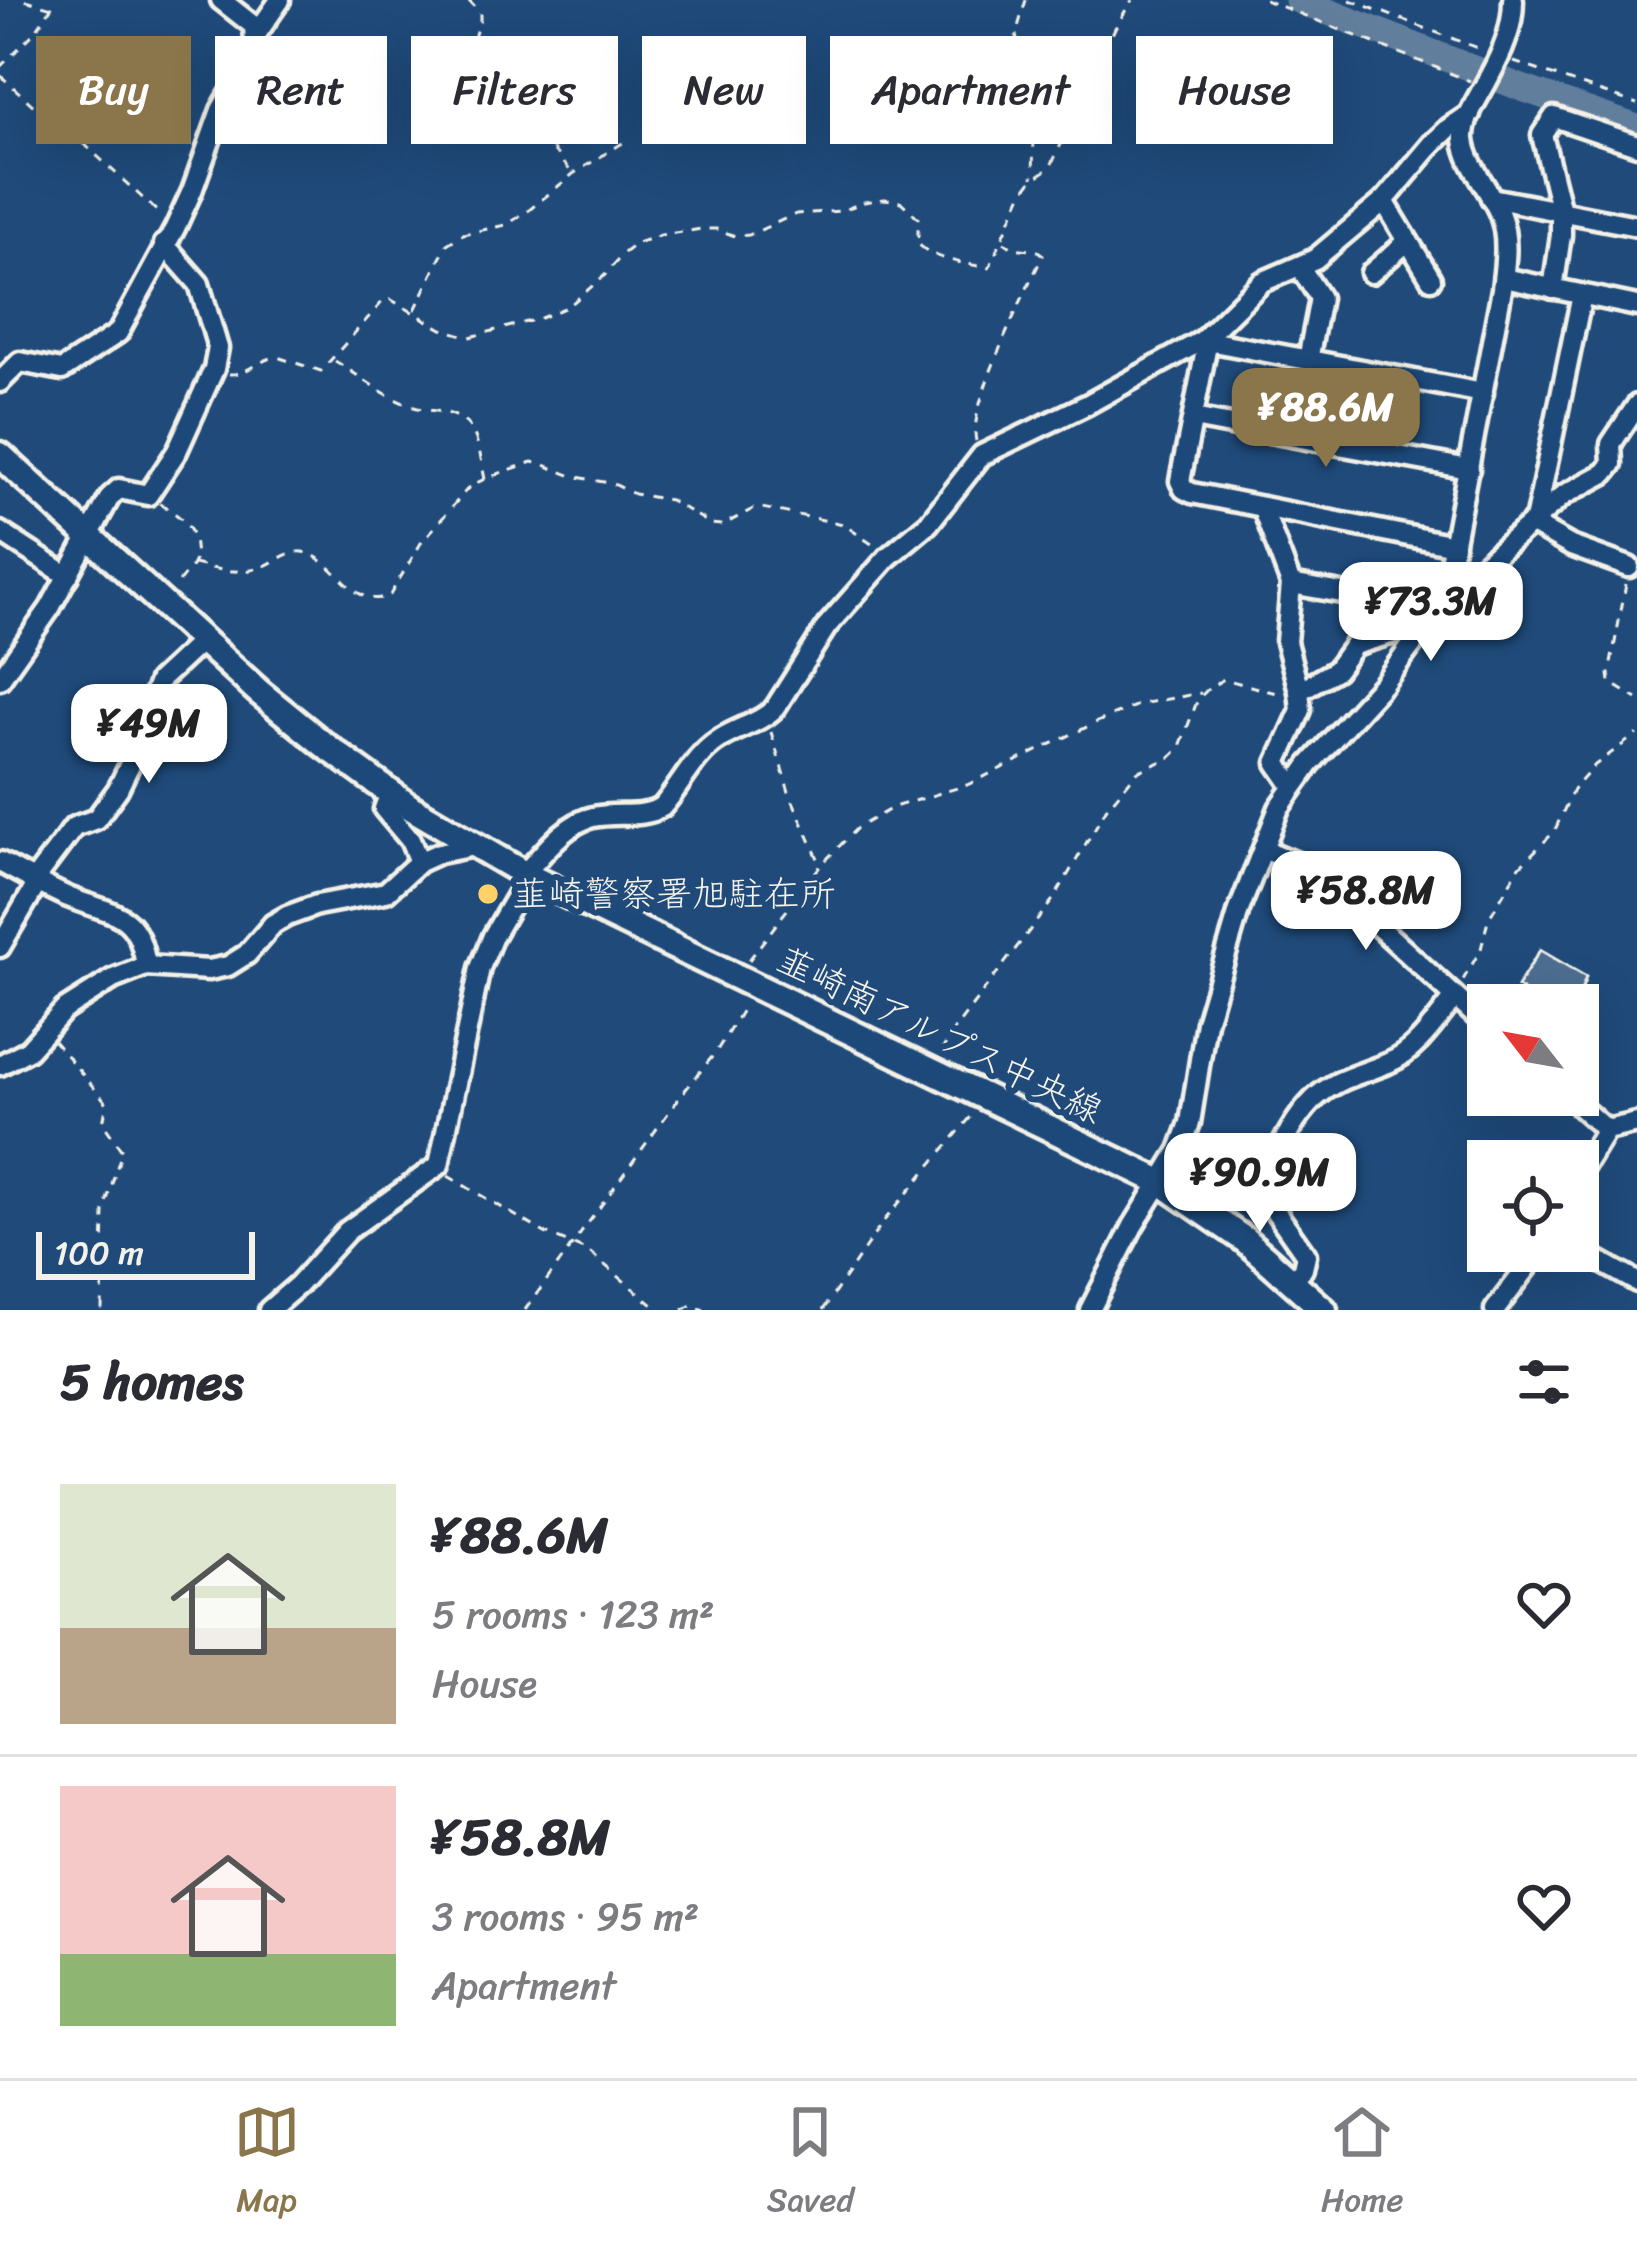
<!DOCTYPE html>
<meta charset="utf-8">
<style>
body{margin:0;font-family:Sriracha,"Klee One",sans-serif;background:#f7f7f7;color:#2b2b33;height:100vh;display:flex;flex-direction:column;font-size:45px;white-space:nowrap}
*{box-sizing:border-box;margin:0}
p{font-size:39px;color:#7c7c81}
.icon{flex:none;width:66px;height:66px;fill:none;stroke:currentColor;stroke-width:2;stroke-linecap:round;stroke-linejoin:round}
.map{position:relative;height:1310px;overflow:hidden}
.details{display:flex;flex-direction:column;background:#fff;flex:1}
.details>*{flex:none}
.banner{position:absolute;left:36px;top:36px;width:1566px;height:108px;display:flex;gap:24px}
.needle{width:78px;rotate:301deg}
.controls{position:absolute;left:1467px;top:984px;display:grid;gap:24px}
.controls a{display:grid;place-items:center;width:132px;height:132px;border-radius:0px;background:#fff;box-shadow:0 12px 48px #0002;font-size:60px}
.scale{position:absolute;left:36px;bottom:30px;width:219px;box-sizing:border-box;padding-left:12px;border:6px solid #f4f1e8;border-top:0;font-size:33px;line-height:42px;white-space:nowrap;color:#f4f1e8;-webkit-text-stroke:9px #1f4a7a;paint-order:stroke}
.price{position:absolute;translate:-50% -102px;padding:0 27px;border-radius:24px;background:#fff;color:#222;font-size:39px;line-height:78px;filter:drop-shadow(0 3px 6px #0008)}
.price::after{content:'';position:absolute;left:50%;top:72px;width:36px;height:27px;margin-left:-18px;background:inherit;clip-path:polygon(0 0,100% 0,50% 100%)}
.price.on{background:#8a764a;color:#fff}
ul{padding:0;list-style:none}
li{display:flex;align-items:center;gap:36px;height:300px;padding:0 60px}
li+li{border-top:3px solid #e1e1e2}
li span{display:grid;place-items:center;flex:none;width:336px;height:240px;border-radius:0px;color:#555}
li>.icon{margin-inline-start:auto}
span .icon{width:144px;height:144px;fill:#fffc;stroke-width:1}
li b{font-size:51px}
h2{display:flex;justify-content:space-between;align-items:center;height:144px;padding:0 60px;font-size:51px}
.chip{padding:0 42px;border-radius:0px;background:#fff;box-shadow:0 12px 48px #0002;font-size:42px;line-height:108px}
.chip.on{background:#8a764a;color:#fff}
.dock{display:flex;justify-content:space-around;align-items:center;height:168px;border-top:3px solid #e1e1e2;background:#fff;font-size:33px;color:#7c7c81}
.dock a{display:grid;justify-items:center;gap:6px}
.dock .on{color:#8a764a}
.map>svg:first-child{display:block}
</style>
<div class="map">
<svg width="1637" height="1310" viewBox="0 0 1637 1310">
<rect width="100%" height="100%" fill="#1f4a7a"/>
<filter id="ink" filterUnits="userSpaceOnUse"><feTurbulence type="fractalNoise" baseFrequency=".00833" numOctaves="2"/><feDisplacementMap in="SourceGraphic" scale="24" xChannelSelector="R" yChannelSelector="G"/><feConvolveMatrix kernelMatrix="1 2 1 2 8 2 1 2 1" color-interpolation-filters="sRGB"/></filter>
<g filter="url(#ink)">
<g fill="none" stroke-linecap="round" stroke-linejoin="round">
<path stroke="#627e9d" stroke-width="27" d="M1298 0 1522 88 1637 128"/>
</g>
<path fill="#4d6e92" stroke="#f4f1e8" stroke-width="3" d="M1540 950 1586 977 1576 1005H1547L1517 987Z"/>
<g fill="none" stroke-linecap="round" stroke-linejoin="round">
<g stroke="#f4f1e8" stroke-width="27">
<g id="minor">
<path d="M255 36 280 0"/>
<path d="M1491 198 1637 226"/>
<path d="M1384 201 1431 279"/>
<path d="M1300 267 1320 298 1308 360"/>
<path d="M1371 273 1408 241"/>
<path d="M1504 278 1637 306"/>
<path d="M1553 289 1561 235V211L1542 135 1554 117 1637 145"/>
<path d="M0 382 20 362 62 370 118 333 175 228 192 191 221 110 251 58 255 43 254 26 221 0"/>
<path d="M1193 418 1469 469"/>
<path d="M1262 507 1291 584 1286 642 1299 691 1301 710 1277 763 1293 786"/>
<path d="M1535 521 1582 295"/>
<path d="M1532 524 1571 546 1629 567"/>
<path d="M0 532 68 576"/>
<path d="M1454 545 1192 493 1184 489 1180 481 1206 350 1203 340 1483 393"/>
<path d="M1291 584 1432 609 1564 495 1605 473 1612 464 1611 444 1637 405"/>
<path d="M0 679 50 608 110 497 119 489 148 495 177 451 214 369 218 348 199 284 164 244"/>
<path d="M1299 691 1336 670 1354 645 1397 632 1417 636"/>
<path d="M390 793 384 809 410 840 419 862"/>
<path d="M1263 849 1319 872 1488 1027"/>
<path d="M0 862C22 874 45 887 68 897 113 915 138 910 146 966"/>
<path d="M524 874C543 854 565 823 593 817 616 812 642 819 662 807 680 787 694 756 717 741 735 728 759 724 775 708L827 626 888 557 929 523 982 455 1088 404 1203 340 1262 282 1315 259 1384 201 1433 143 1449 128 1470 114"/>
<path d="M34 880 74 827 96 819 118 789 131 762 159 681 202 641"/>
<path d="M0 947 38 882"/>
<path d="M0 1065 28 1050 64 1010 113 979 146 966 209 970 228 966 247 954 273 924 287 916 317 905 386 892 419 862 439 853 474 846"/>
<path d="M1567 1095 1606 1130"/>
<path d="M1578 1176 1606 1130 1637 1123"/>
<path d="M1259 1188 1306 1255 1303 1268 1294 1281"/>
<path d="M1185 1198 1247 1193 1259 1188C1275 1160 1289 1124 1313 1100 1336 1078 1360 1075 1388 1063 1416 1052 1436 1021 1454 998"/>
<path d="M1578 1249 1637 1282"/>
<path d="M269 1310 298 1285 347 1231 439 1165 480 968 493 936 528 876"/>
<path d="M1090 1310 1133 1226 1180 1150 1190 1123 1206 1022 1239 910 1279 808 1310 764 1383 684 1412 645 1441 590 1449 568 1502 289C1505 264 1509 238 1500 215 1491 190 1466 165 1464 139 1463 118 1479 97 1488 79 1502 53 1513 29 1513 0"/>
<path d="M1495 1310 1540 1251"/>
</g>
</g>
<g stroke="#f4f1e8" stroke-width="33">
<path id="major" d="M0 455 259 692 322 743 410 807 528 876 1159 1181 1245 1240 1324 1310"/>
</g>
<g stroke="#f4f1e8" stroke-width="3" stroke-dasharray="9 9" stroke-linecap="butt">
<path d="M25 0 52 8"/>
<path d="M468 0 480 13V21L475 34 476 46 488 69 572 173"/>
<path d="M1026 0 1016 34 1019 53 1035 88 1033 178"/>
<path d="M1265 0 1470 81"/>
<path d="M1350 0 1483 50"/>
<path d="M1514 62 1637 104"/>
<path d="M0 67 36 31 56 0"/>
<path d="M0 75 59 129 83 143 161 215"/>
<path d="M415 310 447 244 463 234 506 225 528 211 573 174 629 139"/>
<path d="M335 361C360 376 384 396 411 406 430 413 449 408 466 423 479 435 481 462 485 479"/>
<path d="M229 374C247 375 259 359 277 357L321 371 384 300 390 299 442 329 470 337 538 319 569 306 604 276 625 252 637 243 661 235 702 229H716L735 236 749 235 796 214 841 211 864 202 885 199 901 202 918 218V244C936 261 965 263 989 268L1023 192 1033 179 1050 168 1115 28 1132 0"/>
<path d="M976 441C967 407 1026 291 1043 255L1038 251 1013 248 1004 242"/>
<path d="M160 503C178 516 193 523 195 547 196 555 196 559 192 566 185 575 180 578 175 590"/>
<path d="M194 564C215 569 237 575 259 568 273 564 287 550 303 552 336 558 354 613 390 595L421 543 470 486 489 477 532 462 542 464 572 476 614 484 634 494 670 500 711 524 723 525 753 509 762 508 843 524 876 547"/>
<path d="M1626 584 1609 674 1610 682 1637 699"/>
<path d="M771 732 789 792 820 863"/>
<path d="M749 960 821 865 857 828 894 807 967 785 1095 723 1140 704 1201 693"/>
<path d="M1463 980 1481 949 1488 920 1520 866 1554 832 1573 790 1595 765 1637 734"/>
<path d="M54 1041 107 1103 103 1123 122 1151 104 1210 102 1310"/>
<path d="M941 1052 953 1031 1055 897 1106 809 1137 772 1170 758 1179 749 1198 699 1210 687 1224 679 1280 694"/>
<path d="M448 1176 545 1233 588 1251 659 1310"/>
<path d="M525 1310 682 1094 716 1052 745 1005"/>
<path d="M683 1310 691 1305 704 1310"/>
<path d="M823 1310 883 1222 975 1112"/>
</g>
<use href="#minor" stroke="#1f4a7a" stroke-width="18"/>
<use href="#major" stroke="#1f4a7a" stroke-width="24"/>
</g>
</g>
<circle fill="#ffd166" stroke="#1f4a7a" stroke-width="4.5" cx="488" cy="894" r="12"/>
<g text-anchor="middle" dominant-baseline="central" stroke-width="12" stroke-linejoin="round" paint-order="stroke">
<g font-size="36" fill="#f4f1e8" stroke="#1f4a7a" text-anchor="start">
<text x="512" y="894">韮崎警察署旭駐在所</text>
</g>
<g font-size="36" fill="#f4f1e8" stroke="#1f4a7a">
<text transform="translate(940 1035) rotate(26)">韮崎南アルプス中央線</text>
</g>
</g>
</svg>
<div class="controls">
<a><svg class="needle" viewBox="-14 -14 28 28"><path d="M0-13l5 13h-10z" fill="#e53935"/><path d="M0 13l5-13h-10z" fill="#7c7c81"/></svg></a>
<a><svg class="icon" aria-label="locate" viewBox="0 0 24 24"><circle cx="12" cy="12" r="6"/><path d="M12 2v4M12 18v4M2 12h4M18 12h4"/></svg></a>
</div>
<div class="scale">100 m</div>
<b class="price on" style="left:1326px;top:470px">¥88.6M</b>
<b class="price" style="left:1431px;top:664px">¥73.3M</b>
<b class="price" style="left:149px;top:786px">¥49M</b>
<b class="price" style="left:1366px;top:953px">¥58.8M</b>
<b class="price" style="left:1260px;top:1235px">¥90.9M</b>
<div class="banner">
<a class="chip on">Buy</a>
<a class="chip">Rent</a>
<a class="chip">Filters</a>
<a class="chip">New</a>
<a class="chip">Apartment</a>
<a class="chip">House</a>
</div>
</div>
<section class="details">
<h2>5 homes<svg class="icon" aria-label="filters" viewBox="0 0 24 24"><path d="M4 7h16M4 17h16"/><circle cx="9" cy="7" r="2"/><circle cx="15" cy="17" r="2"/></svg></h2>
<ul>
<li><span style="background:linear-gradient(#dfe7d0 60%,#b9a48a 0)"><svg class="icon" aria-label="home" viewBox="0 0 24 24"><path d="M3 11l9-7 9 7M6 9v11h12V9"/></svg></span><div><b>¥88.6M</b><p>5 rooms · 123 m²</p><p>House</p></div><svg class="icon" aria-label="heart" viewBox="0 0 24 24"><path d="M12 20l-8-8c-3-5 5-10 8-4 3-6 11-1 8 4z"/></svg></li>
<li><span style="background:linear-gradient(#f6c9c9 70%,#8fb573 0)"><svg class="icon" aria-label="home" viewBox="0 0 24 24"><path d="M3 11l9-7 9 7M6 9v11h12V9"/></svg></span><div><b>¥58.8M</b><p>3 rooms · 95 m²</p><p>Apartment</p></div><svg class="icon" aria-label="heart" viewBox="0 0 24 24"><path d="M12 20l-8-8c-3-5 5-10 8-4 3-6 11-1 8 4z"/></svg></li>
</ul>
</section>
<nav class="dock">
<a class="on"><svg class="icon" aria-label="map" viewBox="0 0 24 24"><path d="M3 6l6-2 6 2 6-2v14l-6 2-6-2-6 2zM9 4v14M15 6v14"/></svg>Map</a>
<a><svg class="icon" aria-label="saved" viewBox="0 0 24 24"><path d="M7 4h10v16l-5-4-5 4z"/></svg>Saved</a>
<a><svg class="icon" aria-label="home" viewBox="0 0 24 24"><path d="M3 11l9-7 9 7M6 9v11h12V9"/></svg>Home</a>
</nav>
